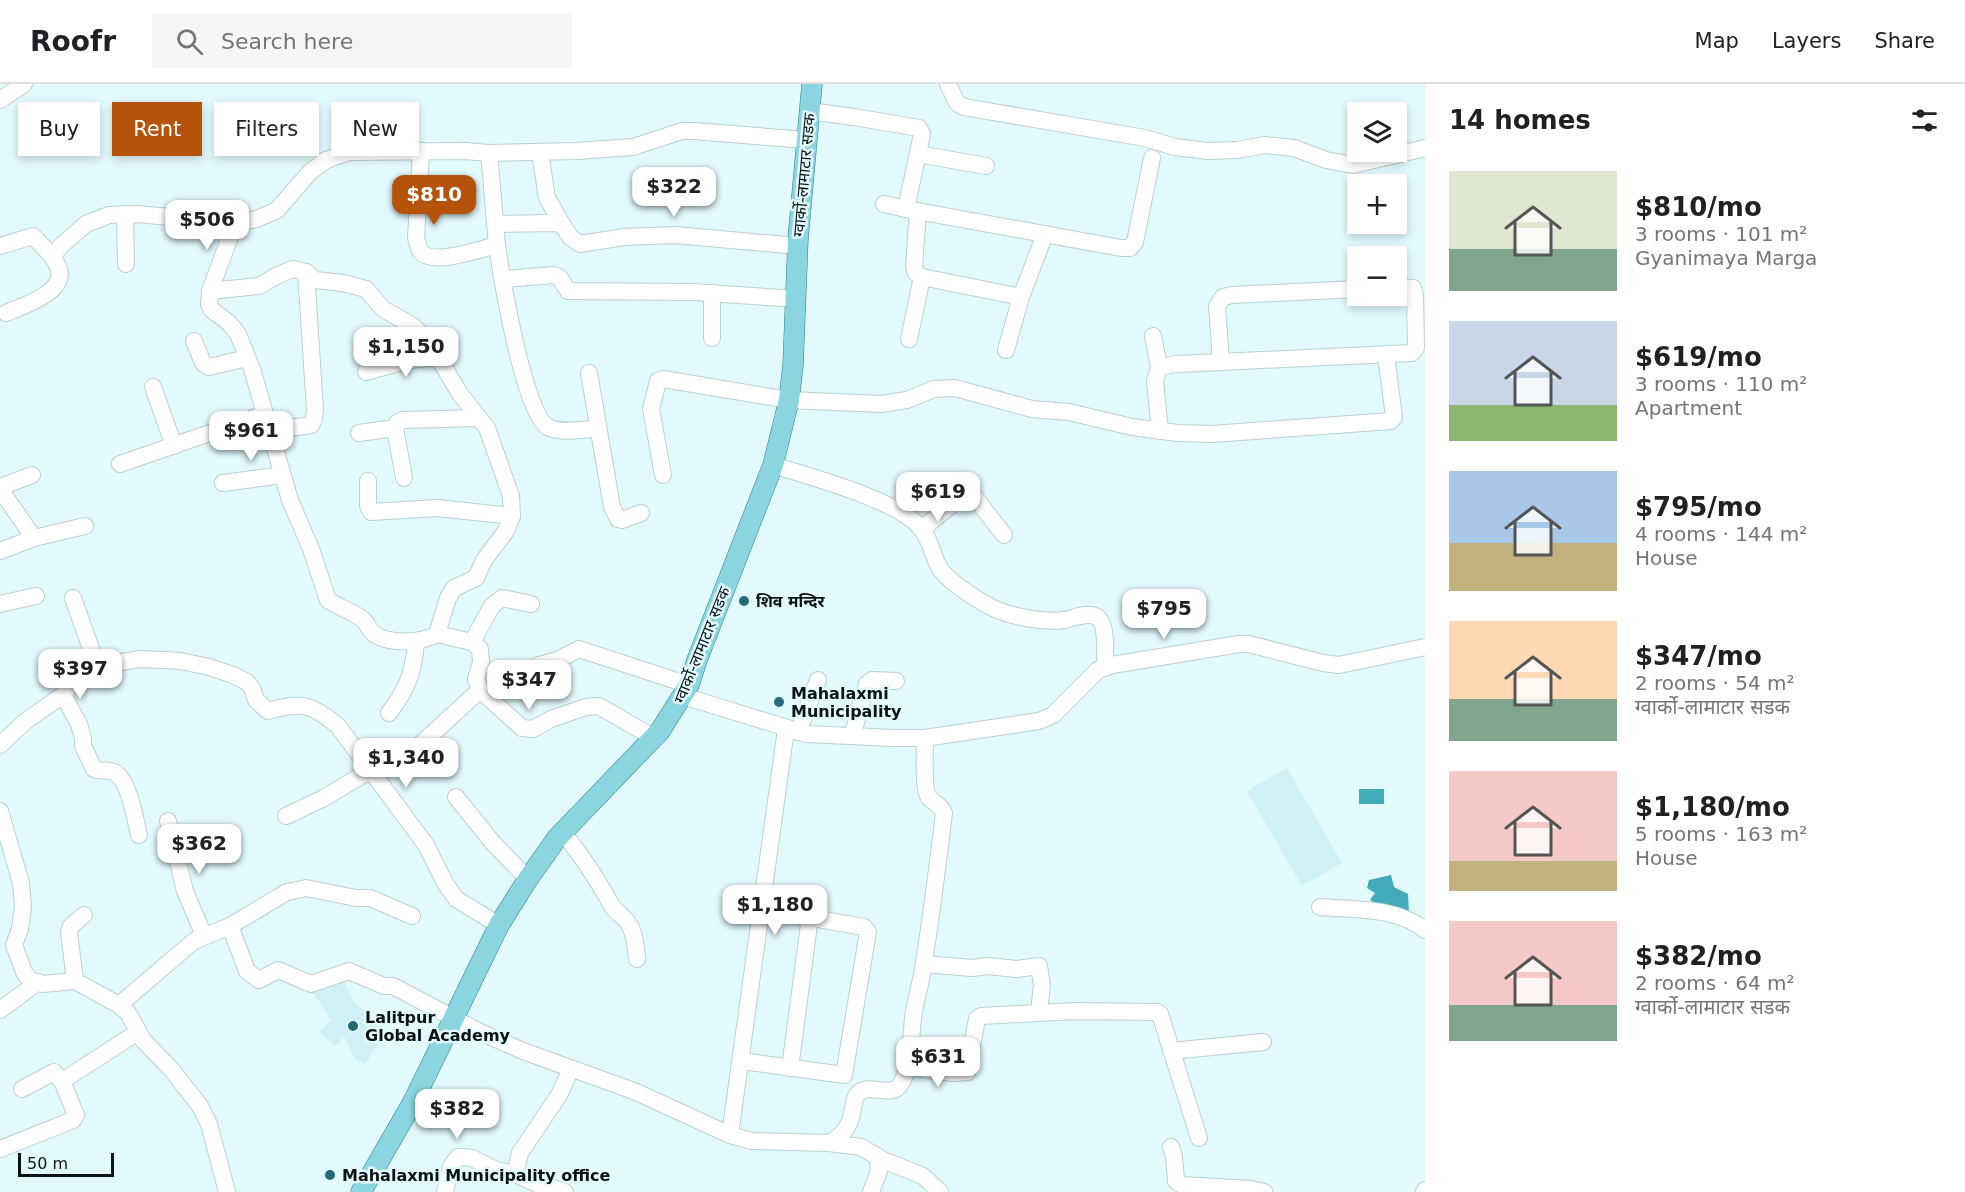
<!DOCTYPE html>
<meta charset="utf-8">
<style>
body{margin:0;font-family:"DejaVu Sans","Noto Sans Devanagari",sans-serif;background:#f6f6f6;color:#202124;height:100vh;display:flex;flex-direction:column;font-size:22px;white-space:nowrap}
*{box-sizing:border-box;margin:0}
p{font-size:20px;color:#757577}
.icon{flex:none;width:33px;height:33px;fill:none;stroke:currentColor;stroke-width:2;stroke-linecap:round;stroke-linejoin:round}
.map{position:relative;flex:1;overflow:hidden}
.sheet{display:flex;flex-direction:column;background:#fff;width:540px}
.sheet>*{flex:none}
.hud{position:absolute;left:18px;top:18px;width:570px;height:54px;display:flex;gap:12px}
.buttons{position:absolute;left:1347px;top:18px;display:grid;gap:12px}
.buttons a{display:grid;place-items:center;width:60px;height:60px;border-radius:0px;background:#fff;box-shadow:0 3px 9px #0003;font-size:30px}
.scale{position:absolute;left:18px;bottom:15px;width:96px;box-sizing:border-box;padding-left:6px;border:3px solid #0b1314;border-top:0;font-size:16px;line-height:21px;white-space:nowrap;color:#0b1314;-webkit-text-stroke:4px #e2f9fd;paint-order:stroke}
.price{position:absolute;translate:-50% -51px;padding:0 14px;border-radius:12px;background:#fff;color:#222;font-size:20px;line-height:39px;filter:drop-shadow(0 2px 3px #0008)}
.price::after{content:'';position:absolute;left:50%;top:36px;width:18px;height:14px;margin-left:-9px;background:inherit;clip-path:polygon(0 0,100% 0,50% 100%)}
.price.current{background:#b45309;color:#fff}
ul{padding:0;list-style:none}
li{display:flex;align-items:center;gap:18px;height:150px;padding:0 24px}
li span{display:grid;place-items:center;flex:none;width:168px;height:120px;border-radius:0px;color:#555}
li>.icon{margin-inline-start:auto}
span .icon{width:72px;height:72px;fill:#fffc;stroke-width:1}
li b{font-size:26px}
h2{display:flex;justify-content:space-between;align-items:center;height:72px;padding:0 24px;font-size:26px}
.chip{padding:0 21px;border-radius:0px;background:#fff;box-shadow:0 3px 9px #0003;font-size:21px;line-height:54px}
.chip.current{background:#b45309;color:#fff}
header{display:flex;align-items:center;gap:36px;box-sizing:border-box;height:84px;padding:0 30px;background:#fff;border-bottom:2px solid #e0e0e0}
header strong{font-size:28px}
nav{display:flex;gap:33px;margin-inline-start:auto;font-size:21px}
.search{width:420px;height:54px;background:#f6f6f6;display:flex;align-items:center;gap:15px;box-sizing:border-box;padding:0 21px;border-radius:0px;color:#757577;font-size:22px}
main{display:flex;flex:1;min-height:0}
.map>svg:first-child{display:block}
</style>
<header>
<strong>Roofr</strong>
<div class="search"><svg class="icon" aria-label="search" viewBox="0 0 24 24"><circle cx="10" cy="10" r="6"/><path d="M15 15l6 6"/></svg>Search here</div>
<nav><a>Map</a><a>Layers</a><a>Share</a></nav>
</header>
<main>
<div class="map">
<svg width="1425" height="1108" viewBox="0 0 1425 1108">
<rect width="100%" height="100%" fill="#e2f9fd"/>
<g fill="#cff0f4">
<path d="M1287 684 1342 779 1302 802 1247 707Z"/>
<path d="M343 896 354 918 386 947 365 980 355 975 344 953 335 962 319 948 331 936 313 908Z"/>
</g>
<g fill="#42abba">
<rect x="1359" y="705" width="25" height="15"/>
<path d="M1391 791 1394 803 1408 810 1409 830 1383 825 1370 816 1375 809 1367 804 1369 796Z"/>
</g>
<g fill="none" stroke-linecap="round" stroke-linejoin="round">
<g stroke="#bad0d3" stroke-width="18">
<g id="minor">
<path d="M948 0 957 19 964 23 1145 54 1175 63 1207 67 1237 66 1265 61 1294 64 1326 76 1353 81 1425 64"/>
<path d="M0 16 24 0"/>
<path d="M809 27 854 33 919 44 922 50 906 125 1121 164H1130L1135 158 1152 74"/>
<path d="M421 67 416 154C418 159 418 165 421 168 433 182 481 165 497 161"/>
<path d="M540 68 547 114 562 140"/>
<path d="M489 69C492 99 494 130 497 160 501 191 524 330 548 343 561 350 583 345 598 345"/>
<path d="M918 70 986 82"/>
<path d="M884 120 906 125"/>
<path d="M918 127 914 183 916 189 922 193 1021 213"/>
<path d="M125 130 126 180"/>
<path d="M496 140 554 139 562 140 570 153 580 160 624 153 675 151 798 162"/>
<path d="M0 162 33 152 52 172 63 160 86 140 109 131 137 130 235 139 257 135 277 126 310 88 326 76 349 68 465 67 489 69 577 67 633 63 682 47H694L806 56"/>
<path d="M504 195 554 191 560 194 568 207 693 208 796 215"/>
<path d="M210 207 259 202 278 191 293 185 306 188 315 196 343 199 366 205 383 225 413 242 427 255 460 310 487 344 511 412 512 432 506 447 484 476 476 494 454 504 448 514 437 550C422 559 388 561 373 549 368 545 367 538 361 534 351 527 338 523 328 516L311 465 290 416 252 285 238 250 229 239 212 226 209 220 210 207 235 139"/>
<path d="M712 209V254"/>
<path d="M6 229C22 222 66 209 59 185 58 181 54 176 52 172"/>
<path d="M1153 252 1159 283 1155 297 1160 347"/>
<path d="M909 255 922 193"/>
<path d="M194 257 203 279 209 283 247 274"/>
<path d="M1006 266 1021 213 1045 150"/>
<path d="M1221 278 1217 222 1223 213 1232 211 1358 205"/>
<path d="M1159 283 1176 280 1221 278 1412 269 1416 264 1415 212 1413 204 1396 203"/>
<path d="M366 288 409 276 439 273"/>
<path d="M589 289 612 423 618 435 622 436 641 429"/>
<path d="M153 303 174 362"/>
<path d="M395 344 404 394"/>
<path d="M270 347 311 341 314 335 315 326 306 188"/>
<path d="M359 349 395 344 397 339 403 336 479 334"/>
<path d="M120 380 265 330"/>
<path d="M773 381C810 393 894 415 919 442 930 453 932 470 939 483 946 496 976 515 989 522 1007 532 1044 539 1064 536 1074 534 1091 526 1099 535 1107 542 1105 572 1105 584"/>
<path d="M663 391 651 325 658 297 663 295 789 316 881 320 907 316 934 305 955 304 1032 325 1069 328 1132 343 1178 349 1212 350 1391 337 1394 333 1386 271"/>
<path d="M368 397V422L371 428 437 424 512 432"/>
<path d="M223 399 283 391"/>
<path d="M0 403 32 391"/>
<path d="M0 405 34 454"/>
<path d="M922 445 962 412 968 410 973 411 1004 451"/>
<path d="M0 467 34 454 85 442"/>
<path d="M73 514 96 579"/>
<path d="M0 520 36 512"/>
<path d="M437 550 472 558 480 565 481 578 476 595 480 606 522 644 533 645 551 635 586 623 599 622 654 654"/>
<path d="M472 558 492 522 502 514 531 520"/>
<path d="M539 581 558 576 579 565 689 601"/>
<path d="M63 611 79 640 83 654V662L94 685C101 688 110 685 116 689 130 700 135 735 139 751"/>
<path d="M683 612 807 650 892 654H925L1039 637 1053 631 1098 586 1112 581 1239 560H1249L1323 579 1339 581 1425 563"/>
<path d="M389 629C408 604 414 587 416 557"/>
<path d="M798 648 818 596"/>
<path d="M852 652 867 600 872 596 896 597"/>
<path d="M421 660 480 606"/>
<path d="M0 661 26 637 63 611 81 585 96 579 123 578 139 575 165 576 181 577 209 583 233 591 247 598 252 604 256 616 268 627C300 617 312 620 338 642L426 761 445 799 456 815 499 841"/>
<path d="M456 713 493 759 528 795"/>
<path d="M0 727 21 799 23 823 20 845 14 861 24 888 30 896 42 900 75 897 119 921 128 929 143 956 171 985 200 1022 209 1040 227 1108"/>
<path d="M286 732 322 715 371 686"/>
<path d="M168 737 185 807 204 852"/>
<path d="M562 748C582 771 597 795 612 822 616 829 624 832 628 839 635 848 636 864 637 875"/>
<path d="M1320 823C1355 826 1396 823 1425 846"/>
<path d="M230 842 247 887 259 896 278 886 311 900 349 887 384 902H393L480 948 523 967 634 1007 730 1051 752 1057 829 1059 861 1063 883 1076 923 1092 940 1108"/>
<path d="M924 880 972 884 988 882 1016 885 1039 882 1042 901 1039 928"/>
<path d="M75 897 69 848 71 842 84 831"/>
<path d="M119 921 194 857 230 842 287 808 306 804 356 814H370L412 832"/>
<path d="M0 926 38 898"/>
<path d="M1171 967 1263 958"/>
<path d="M742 977 844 991 868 848 864 843 760 825"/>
<path d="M909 983 952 989 967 988 977 935 981 932 1076 927 1157 928 1160 930 1199 1054"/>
<path d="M790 984 810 833"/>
<path d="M22 1005 54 988 62 997"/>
<path d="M730 1051 786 645"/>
<path d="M829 1059C844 1051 851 1041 853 1024 854 1019 854 1014 857 1011 866 997 890 1014 899 1002 913 985 910 949 914 927 917 911 922 895 924 878 932 828 938 778 944 729 941 720 932 719 928 712 923 703 925 666 925 654"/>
<path d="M1171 1063 1174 1072 1176 1097 1182 1101 1251 1105 1264 1108"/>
<path d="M0 1065 73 1036 76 1031 62 997 138 948"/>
<path d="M515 1090 520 1069 559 1011 571 985"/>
<path d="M445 1108 451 1082 458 1073 472 1074 496 1086 515 1090 546 1104 550 1103 565 1108"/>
<path d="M871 1108 879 1087 878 1073"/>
<path d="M1424 1108 1425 1106"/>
</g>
</g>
<g stroke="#2b7f8a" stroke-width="21">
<path id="major" d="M361 1108 413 1018 499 841 528 795 557 754 660 647 689 601 697 576 773 381 789 316 793 281 798 155 812 0"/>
</g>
<use href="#minor" stroke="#fff" stroke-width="16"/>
<use href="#major" stroke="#8ad5df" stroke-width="20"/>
</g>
<g fill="#236c77" stroke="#e2f9fd" stroke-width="2">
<circle cx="744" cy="517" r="6"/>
<circle cx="779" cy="618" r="6"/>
<circle cx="353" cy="942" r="6"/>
<circle cx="330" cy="1091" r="6"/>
</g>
<g text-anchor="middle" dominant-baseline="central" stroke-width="5" stroke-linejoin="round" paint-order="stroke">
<g font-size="16" fill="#0b1314" stroke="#e2f9fd">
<text transform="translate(804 91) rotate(-85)">ग्वार्को-लामाटार सडक</text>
<text transform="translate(702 561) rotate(-68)">ग्वार्को-लामाटार सडक</text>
</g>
<g font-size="16" font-weight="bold" fill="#0b1314" stroke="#e2f9fd" text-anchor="start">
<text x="756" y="517">शिव मन्दिर</text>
<text x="791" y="609">Mahalaxmi<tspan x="791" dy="18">Municipality</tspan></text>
<text x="365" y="933">Lalitpur<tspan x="365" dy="18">Global Academy</tspan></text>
<text x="342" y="1091">Mahalaxmi Municipality office</text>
</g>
</g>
</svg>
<div class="buttons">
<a><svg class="icon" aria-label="layers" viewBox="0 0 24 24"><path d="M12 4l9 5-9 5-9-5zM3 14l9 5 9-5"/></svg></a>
<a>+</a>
<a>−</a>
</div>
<div class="scale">50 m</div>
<b class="price" style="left:674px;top:134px">$322</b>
<b class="price current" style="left:434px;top:142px">$810</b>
<b class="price" style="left:207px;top:167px">$506</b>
<b class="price" style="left:406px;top:294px">$1,150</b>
<b class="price" style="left:251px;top:378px">$961</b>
<b class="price" style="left:938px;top:439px">$619</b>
<b class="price" style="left:1164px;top:556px">$795</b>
<b class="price" style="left:80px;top:616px">$397</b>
<b class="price" style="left:529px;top:627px">$347</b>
<b class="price" style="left:406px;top:705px">$1,340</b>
<b class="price" style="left:199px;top:791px">$362</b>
<b class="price" style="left:775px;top:852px">$1,180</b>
<b class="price" style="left:938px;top:1004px">$631</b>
<b class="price" style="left:457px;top:1056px">$382</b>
<div class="hud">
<a class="chip">Buy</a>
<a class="chip current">Rent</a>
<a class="chip">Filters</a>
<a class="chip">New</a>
</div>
</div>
<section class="sheet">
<h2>14 homes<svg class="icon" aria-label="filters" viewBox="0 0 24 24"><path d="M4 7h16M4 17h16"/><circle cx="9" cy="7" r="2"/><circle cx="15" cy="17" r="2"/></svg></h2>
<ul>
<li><span style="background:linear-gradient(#dfe7d0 65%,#7fa58c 0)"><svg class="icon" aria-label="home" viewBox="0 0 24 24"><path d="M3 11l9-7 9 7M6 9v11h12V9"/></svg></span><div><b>$810/mo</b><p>3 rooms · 101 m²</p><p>Gyanimaya Marga</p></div></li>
<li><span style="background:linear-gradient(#c9d6e8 70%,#8fb573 0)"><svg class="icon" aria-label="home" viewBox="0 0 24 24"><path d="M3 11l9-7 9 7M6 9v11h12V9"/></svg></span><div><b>$619/mo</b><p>3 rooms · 110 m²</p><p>Apartment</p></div></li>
<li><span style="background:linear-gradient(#a9c7e8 60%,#c2b280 0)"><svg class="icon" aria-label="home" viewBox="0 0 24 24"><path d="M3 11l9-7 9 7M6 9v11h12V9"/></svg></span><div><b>$795/mo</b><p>4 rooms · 144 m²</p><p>House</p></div></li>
<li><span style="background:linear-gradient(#ffd9b3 65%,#7fa58c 0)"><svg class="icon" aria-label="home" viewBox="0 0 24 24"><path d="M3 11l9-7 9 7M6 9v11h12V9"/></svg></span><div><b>$347/mo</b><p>2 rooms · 54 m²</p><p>ग्वार्को-लामाटार सडक</p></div></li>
<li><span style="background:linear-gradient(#f6c9c9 75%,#c2b280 0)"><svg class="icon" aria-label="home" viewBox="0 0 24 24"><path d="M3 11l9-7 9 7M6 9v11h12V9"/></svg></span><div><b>$1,180/mo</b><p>5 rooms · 163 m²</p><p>House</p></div></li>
<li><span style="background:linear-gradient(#f6c9c9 70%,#7fa58c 0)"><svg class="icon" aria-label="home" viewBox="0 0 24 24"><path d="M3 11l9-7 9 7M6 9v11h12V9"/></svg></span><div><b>$382/mo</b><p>2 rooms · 64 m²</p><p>ग्वार्को-लामाटार सडक</p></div></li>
</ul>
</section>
</main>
